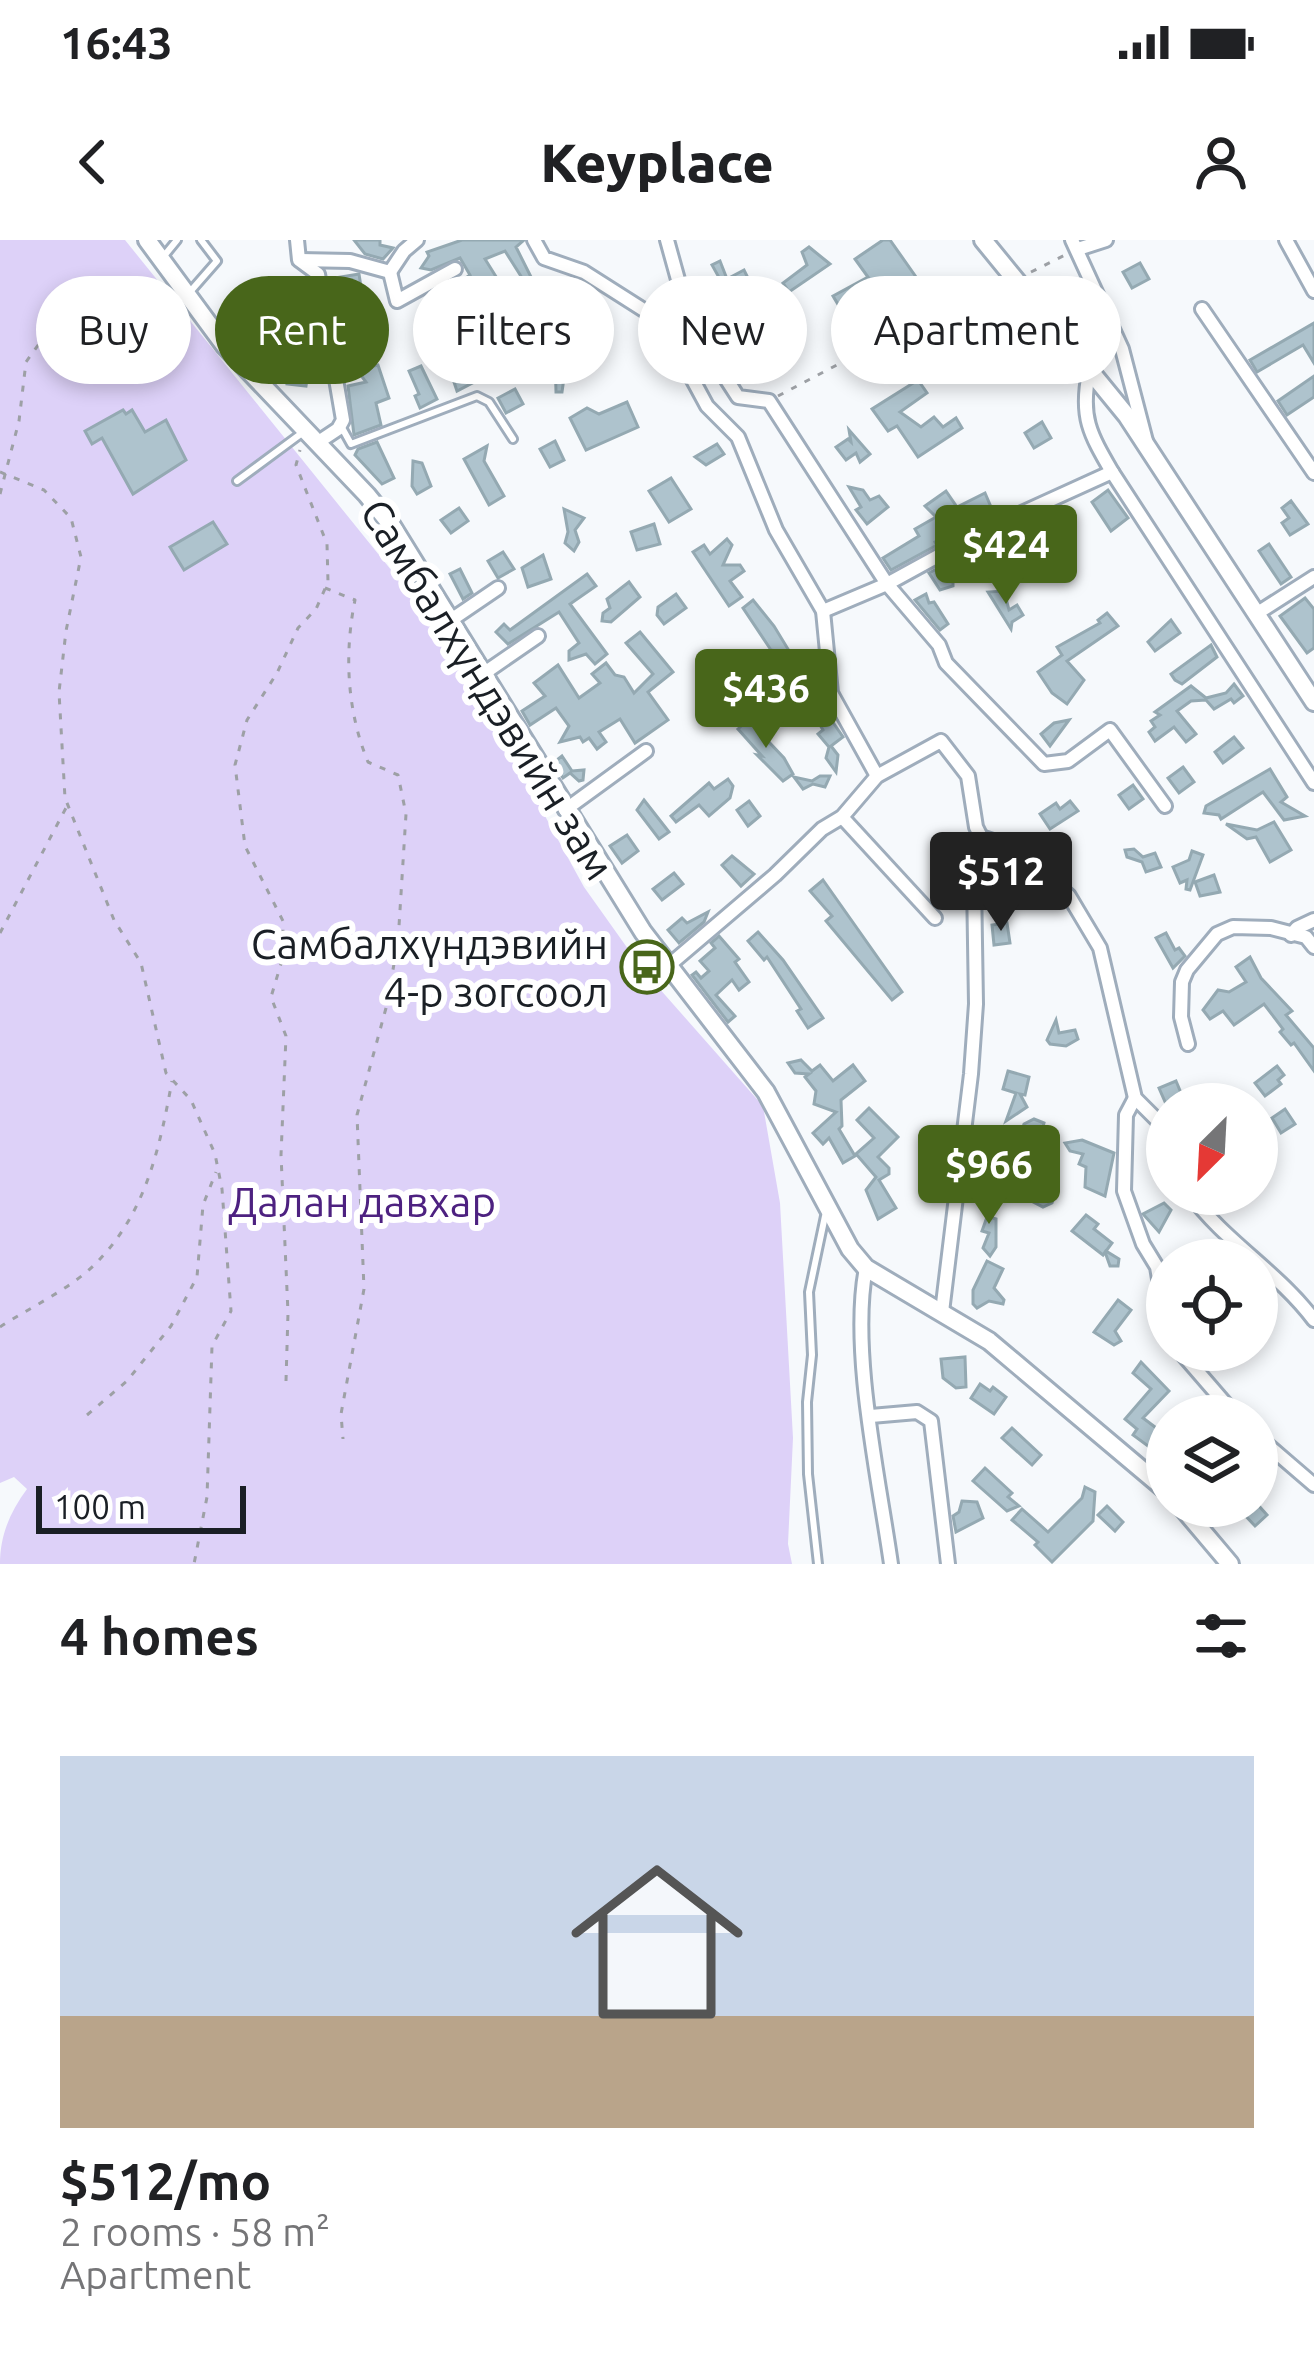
<!DOCTYPE html>
<meta charset="utf-8">
<style>
body{margin:0;font-family:Ubuntu,sans-serif;background:#f2f2f2;color:#202124;height:100vh;display:flex;flex-direction:column;font-size:45px;white-space:nowrap}
*{box-sizing:border-box;margin:0}
p{font-size:39px;color:#757577}
.icon{flex:none;width:66px;height:66px;fill:none;stroke:currentColor;stroke-width:2;stroke-linecap:round;stroke-linejoin:round}
.map{position:relative;height:1324px;overflow:hidden}
.details{display:flex;flex-direction:column;background:#fff;flex:1}
.details>*{flex:none}
.banner{position:absolute;left:36px;top:36px;width:1242px;height:108px;display:flex;gap:24px}
.needle{width:78px;rotate:204deg}
.controls{position:absolute;left:1146px;top:843px;display:grid;gap:24px}
.controls a{display:grid;place-items:center;width:132px;height:132px;border-radius:50%;background:#fff;box-shadow:0 6px 18px #0003;font-size:60px}
.scale{position:absolute;left:36px;bottom:30px;width:210px;box-sizing:border-box;padding-left:12px;border:6px solid #1a1f25;border-top:0;font-size:33px;line-height:42px;white-space:nowrap;color:#1a1f25;-webkit-text-stroke:9px #fff;paint-order:stroke}
.price{position:absolute;translate:-50% -102px;padding:0 27px;border-radius:12px;background:#48661a;color:#fff;font-size:39px;line-height:78px;filter:drop-shadow(0 3px 6px #0008)}
.price::after{content:'';position:absolute;left:50%;top:72px;width:36px;height:27px;margin-left:-18px;background:inherit;clip-path:polygon(0 0,100% 0,50% 100%)}
.price.active{background:#222;color:#fff}
ul{padding:0;list-style:none}
li{display:grid;align-content:center;gap:24px;height:636px;padding:0 60px}
li+li{border-top:3px solid #e0e0e0}
li span{display:grid;place-items:center;height:372px;border-radius:0px;color:#555}
li>.icon{margin-inline-start:auto}
span .icon{width:216px;height:216px;fill:#fffc;stroke-width:1}
li b{font-size:51px}
h2{display:flex;justify-content:space-between;align-items:center;height:144px;padding:0 60px;font-size:51px}
.chip{padding:0 42px;border-radius:54px;background:#fff;box-shadow:0 6px 18px #0003;font-size:42px;line-height:108px}
.chip.active{background:#48661a;color:#fff}
.status{display:flex;justify-content:space-between;align-items:center;height:84px;padding:0 60px;background:#fff;direction:ltr}
.status svg{height:33px;fill:currentColor}
header{display:flex;justify-content:space-between;align-items:center;height:156px;padding:0 60px;background:#fff;font-size:54px;font-weight:800}
.map>svg:first-child{display:block}
</style>
<div class="status"><b>16:43</b><svg viewBox="0 0 49 12"><path d="M0 12V9h3v3zM5 12V6h3v6zM10 12V3h3v9zM15 12V0h3v12zM26 1h20v11H26zM47 4h2v5h-2z"/></svg></div>
<header><svg class="icon" aria-label="back" viewBox="0 0 24 24"><path d="M15 5l-7 7 7 7"/></svg>Keyplace<svg class="icon" aria-label="person" viewBox="0 0 24 24"><circle cx="12" cy="8" r="4"/><path d="M4 21q1-7 8-7t8 7"/></svg></header>
<div class="map">
<svg width="1314" height="1324" viewBox="0 0 1314 1324">
<rect width="100%" height="100%" fill="#f6f9fc"/>
<path fill="#ddd1f8" d="M0 0H125L450 403 584 647 643 730 763 866 780 963 793 1198 788 1304 792 1324H0C0 1295 10 1272 27 1249L14 1237 0 1243Z"/>
<g fill="#aec3cd" stroke="#94a9b2" stroke-width="3">
<path d="M354 0H380V5L393 8 383 19 365 14Z"/>
<path d="M462 0H524L516 7 531 37 524 41 505 11 485 19 510 59 497 67 491 56 476 65 458 43 470 35 460 18 431 30 421 28 429 16 427 12Z"/>
<path d="M883 0H890L921 44 876 75 868 72 849 83 833 56 868 37 855 19Z"/>
<path d="M809 7 830 24 789 52 783 43 807 25 802 12Z"/>
<path d="M720 21 727 39 744 30 750 42 719 57 713 45 721 41 712 25Z"/>
<path d="M1140 23 1149 39 1132 48 1123 32Z"/>
<path d="M359 34 363 60 345 62 343 48 331 50 329 39Z"/>
<path d="M589 51 596 53V61L579 68 573 66V56Z"/>
<path d="M523 79 530 92 488 117 499 129 457 151 452 136 480 130 468 103 476 98 480 104Z"/>
<path d="M1314 83V123L1303 105 1257 132 1250 120Z"/>
<path d="M578 92 591 115 582 121 570 100 568 113 575 117H567L562 152H556L555 114 544 112 545 98 556 105Z"/>
<path d="M342 110 370 127 378 125 389 158 376 163 381 185 354 195 348 146 366 142Z"/>
<path d="M421 126 437 159 420 168 415 156 419 154 409 131Z"/>
<path d="M289 129 308 132 306 146 287 144Z"/>
<path d="M1314 136V157L1287 175 1278 161Z"/>
<path d="M918 140 927 153 900 172 921 187 934 177 943 187 956 178 962 188 918 217 897 186 888 191 872 169Z"/>
<path d="M515 149 523 164 506 173 498 158Z"/>
<path d="M627 162 638 187 586 210 570 178 587 168 599 174Z"/>
<path d="M123 170 126 174 132 170 145 192 166 180 186 220 133 254 102 198 92 204 85 191Z"/>
<path d="M1042 182 1051 198 1034 208 1025 193Z"/>
<path d="M849 190 870 214 860 222 856 213 846 220 836 207 848 199 851 202Z"/>
<path d="M555 201 564 220 550 227 540 209Z"/>
<path d="M377 202 394 238 382 244 355 215 358 209Z"/>
<path d="M717 204 724 214 706 225 695 217Z"/>
<path d="M487 206 484 221 504 256 489 265 464 219Z"/>
<path d="M413 221 422 223 431 246 417 254 412 246Z"/>
<path d="M671 238 691 269 669 282 649 251Z"/>
<path d="M849 247 863 250 870 260 879 256 888 267 867 284 856 270 861 267Z"/>
<path d="M1108 250 1128 278 1111 291 1092 262Z"/>
<path d="M946 251 957 267 985 253 994 274 984 278 982 273 944 270 957 294 950 297 944 288 938 291 942 298 935 302 937 305 891 330 883 318 919 296 915 289 936 277 925 266Z"/>
<path d="M1291 261 1308 284 1290 295 1282 283 1289 278 1282 268Z"/>
<path d="M459 268 468 281 451 293 441 280Z"/>
<path d="M564 269 584 278 575 290 579 302 574 311 565 303 568 292Z"/>
<path d="M213 282 227 304 184 330 170 307Z"/>
<path d="M1035 283 1058 317 1043 326 1021 292Z"/>
<path d="M654 284 660 304 637 310 631 292Z"/>
<path d="M727 299 732 305 723 325H740L744 331 730 341 742 357 729 366 693 312 704 305 710 314Z"/>
<path d="M1269 304 1291 337 1281 344 1259 311Z"/>
<path d="M503 312 514 329 498 338 488 321Z"/>
<path d="M543 315 551 339 528 347 522 328Z"/>
<path d="M988 319 993 331 979 338 976 331H959L965 321 977 324Z"/>
<path d="M948 323 953 330V346L940 350 929 333Z"/>
<path d="M460 329 472 353 463 359 450 334Z"/>
<path d="M587 334 596 346 570 364 607 414 595 424 586 414 569 420V411L579 403 559 372 508 404 496 392 504 384 510 390Z"/>
<path d="M629 342 640 357 611 382 602 381 603 373 610 368 607 359Z"/>
<path d="M1004 351 1009 370 1017 365 1023 375 1012 382 1011 389 988 352Z"/>
<path d="M676 354 686 368 664 384 657 375 658 367Z"/>
<path d="M926 354 929 363 934 362 948 384 940 390 915 360Z"/>
<path d="M1305 358 1314 369V408L1307 413 1280 376Z"/>
<path d="M753 360 774 386 791 414 771 410 743 368Z"/>
<path d="M1107 373 1118 386 1067 421 1084 440 1067 464 1052 453 1038 432 1062 415 1057 407 1100 383 1098 380Z"/>
<path d="M1171 380 1180 393 1155 411 1148 402Z"/>
<path d="M640 392 673 432 648 452 668 480 635 503 620 479 599 492 606 502 597 509 589 498 583 502 580 497 560 502 569 486 556 468 530 485 522 471 545 456 534 443 558 425 579 458 600 443 592 434 606 423 615 435 624 437 634 453 653 434 626 403Z"/>
<path d="M1211 405 1217 417 1182 444 1175 440 1171 434Z"/>
<path d="M763 416 774 434 761 442 750 424Z"/>
<path d="M1234 444 1243 456 1234 463 1231 459 1214 469 1206 460 1191 461 1177 471 1196 494 1186 502 1174 487 1155 501 1149 492 1155 487 1151 481 1160 475 1155 472 1191 446 1206 458 1226 453Z"/>
<path d="M830 478 843 497 831 506 838 515 836 532 826 518 829 507 818 494 823 490 820 485Z"/>
<path d="M748 480 784 518 793 534 783 541 757 515 762 516 738 489Z"/>
<path d="M1069 480 1050 506 1041 494 1054 483Z"/>
<path d="M1234 497 1243 508 1223 523 1215 512Z"/>
<path d="M562 516 572 531 584 530 583 540 579 541 570 533 563 538 553 523Z"/>
<path d="M1183 527 1194 542 1179 553 1168 538Z"/>
<path d="M1270 529 1287 557 1281 562 1305 576 1284 580 1263 552 1221 579 1219 575 1204 573 1206 566Z"/>
<path d="M820 536H830L825 547 813 544 803 549 794 537 812 541Z"/>
<path d="M728 539 733 546 730 558 709 576 699 565 676 582 671 576 709 543 714 549Z"/>
<path d="M1133 545 1143 559 1129 569 1119 555Z"/>
<path d="M644 560 669 592 659 599 637 570Z"/>
<path d="M749 561 760 576 748 586 737 570Z"/>
<path d="M1070 561 1078 571 1050 589 1040 574 1056 563 1060 569Z"/>
<path d="M1274 582 1291 610 1270 622 1256 597 1247 599 1226 584 1257 590Z"/>
<path d="M627 595 638 611 622 623 610 606Z"/>
<path d="M1134 609 1143 617 1155 613 1161 627 1146 632 1142 622 1127 617 1125 610Z"/>
<path d="M1192 611 1203 615 1190 650 1186 649 1187 640 1180 643 1173 627 1189 620Z"/>
<path d="M732 616 754 634 741 646 722 625Z"/>
<path d="M674 633 683 644 662 660 653 649Z"/>
<path d="M1214 635 1220 652 1200 656 1195 642Z"/>
<path d="M823 640 902 752 892 760 826 681 832 676 810 651Z"/>
<path d="M708 672 704 682 679 703 668 690 682 678 687 683Z"/>
<path d="M1007 683 1010 703 994 705 992 685Z"/>
<path d="M758 692 783 720 823 778 808 788 797 771 801 769 767 717 764 720 748 701Z"/>
<path d="M1166 693 1175 710 1179 708 1185 716 1173 728 1156 698Z"/>
<path d="M719 696 739 719 735 722 749 742 739 750 732 740 716 755 735 776 728 782 692 735 696 732 701 738 709 731 700 721 715 708 711 703Z"/>
<path d="M1250 717 1261 738 1292 771 1286 775 1314 808V831L1294 803 1291 805 1280 792 1283 789 1264 764 1234 785 1223 771 1210 779 1203 770 1218 750 1229 752 1246 742 1236 727Z"/>
<path d="M1056 780 1059 793 1075 790 1078 799 1066 806 1050 804 1047 800Z"/>
<path d="M801 820 812 831 820 825 833 841 853 825 865 841 841 860 842 886 839 889 855 916 843 923 829 898 823 904 813 893 836 872 814 864 816 851 805 837 809 834 795 833 788 823Z"/>
<path d="M1277 826 1284 835 1278 840 1281 844 1265 856 1255 843Z"/>
<path d="M1008 831 1029 837 1025 855 1020 854 1027 867 1006 881 1016 853 1003 849Z"/>
<path d="M1176 841 1184 860 1166 864 1159 848Z"/>
<path d="M869 868 898 897 878 917 889 928V934L879 940 896 968 878 979 866 950 876 937 856 914 874 898 857 880Z"/>
<path d="M1285 869 1295 884 1281 893 1272 878Z"/>
<path d="M1034 879 1044 883 1037 910 1030 914 1027 928 994 911 999 900 1016 908 1024 884Z"/>
<path d="M1082 900 1114 913 1105 956 1085 947 1086 927 1079 924 1083 914 1070 911 1065 903Z"/>
<path d="M1022 941 1056 951 1052 963 1043 967 1016 953Z"/>
<path d="M989 959 992 964 989 977 996 979V1007L990 1016 983 1008 989 993 982 991 987 977 980 966 981 960Z"/>
<path d="M1164 963 1171 970 1159 992 1143 974Z"/>
<path d="M1086 975 1098 984 1094 989 1112 1003 1106 1011 1119 1019 1118 1026H1110L1105 1012 1103 1015 1072 991Z"/>
<path d="M987 1021 1003 1029 994 1048 1004 1060 1003 1064 989 1061 977 1068 973 1064V1050Z"/>
<path d="M1118 1060 1131 1070 1115 1091 1121 1101 1114 1105 1094 1092Z"/>
<path d="M965 1117 966 1147 956 1148 943 1138 941 1119Z"/>
<path d="M1141 1122 1169 1151 1143 1178 1167 1196V1220L1133 1195 1137 1189 1125 1179 1151 1149 1133 1133Z"/>
<path d="M980 1144 990 1151 993 1147 1006 1157 994 1174 971 1158Z"/>
<path d="M1012 1188 1041 1215 1032 1225 1002 1198Z"/>
<path d="M985 1228 1012 1253 1008 1257 1019 1266 1007 1271 973 1241Z"/>
<path d="M1085 1247 1095 1252 1093 1281 1052 1322 1035 1305 1038 1302 1012 1280 1022 1269 1048 1292 1082 1258Z"/>
<path d="M962 1261 977 1262 983 1278 956 1292 953 1276 959 1272Z"/>
<path d="M1107 1266 1123 1282 1115 1291 1098 1275Z"/>
<path d="M1249 1266H1259L1267 1275 1255 1286 1242 1272Z"/>
</g>
<g fill="none" stroke-linecap="round" stroke-linejoin="round">
<g stroke="#9fadbc" stroke-width="12">
<g id="lane">
<path d="M164 16 177 0"/>
<path d="M189 53 217 21 201 0"/>
<path d="M1036 61 1056 60 1075 73 1078 84 1071 105"/>
<path d="M341 186 351 204 477 156 489 162 513 199"/>
<path d="M237 241 302 193"/>
<path d="M818 1324 808 1234 807 1162 812 1115 809 1052 825 976"/>
</g>
</g>
<g stroke="#9fadbc" stroke-width="18">
<g id="street">
<path d="M297 0 299 20 318 34 343 180 338 189 317 203"/>
<path d="M534 0 544 18 584 32 661 81 707 166 738 197 776 290 823 371 831 453 877 536"/>
<path d="M667 0 690 83 738 157 769 161 887 344 939 405 946 423 1044 524 1068 521 1110 490 1165 566"/>
<path d="M1072 0 1122 109 1146 201"/>
<path d="M1286 0 1314 51"/>
<path d="M1078 9 1106 0"/>
<path d="M300 20 350 21 390 32 404 11 417 0"/>
<path d="M390 32 397 61 455 29"/>
<path d="M1202 69 1314 233"/>
<path d="M1112 232 1314 543"/>
<path d="M823 371 887 344 991 287 1112 232C1090 194 1080 177 1089 133"/>
<path d="M1256 374 1314 337"/>
<path d="M451 380 498 348"/>
<path d="M483 434 538 396"/>
<path d="M565 570 646 511"/>
<path d="M842 577 935 678"/>
<path d="M981 597 1017 609 1069 656 1100 708 1135 858 1163 886 1167 904"/>
<path d="M1291 695 1297 688 1314 680"/>
<path d="M667 727 775 635 822 589 842 577 877 536 941 501 968 536 976 587 981 597 974 641 976 764 971 834 942 1072"/>
<path d="M1188 804 1181 777 1182 742 1187 730 1217 694 1233 687 1271 688 1306 697 1314 707"/>
<path d="M1135 858 1126 875 1124 951 1143 1004 1157 1027 1167 1087"/>
<path d="M1190 954C1224 1001 1278 1032 1314 1080"/>
<path d="M866 1028C850 1110 879 1239 891 1324"/>
<path d="M1179 1110 1236 1176"/>
<path d="M871 1176 917 1172 931 1181 948 1324"/>
<path d="M1257 1196 1314 1245"/>
</g>
</g>
<g stroke="#9fadbc" stroke-width="22">
<g id="secondary">
<path d="M147 0 225 106 367 255 392 286 643 692 766 852 850 1009 866 1028 989 1101 1167 1251"/>
<path d="M983 0 1127 176 1314 462"/>
<path d="M1181 1266 1230 1324"/>
</g>
</g>
<g stroke="#9da0a5" stroke-width="3" stroke-dasharray="6 9" stroke-linecap="butt">
<path d="M1031 32 1065 15"/>
<path d="M778 156 945 68 1000 46"/>
<path d="M0 232 44 250 71 278 81 317 66 391 59 452 65 558 114 680 141 723 166 833 191 860 215 914 222 949 231 1071 212 1106 207 1257 194 1324"/>
<path d="M0 254 19 181 26 122 64 69 109 55"/>
<path d="M325 348 355 360C344 414 347 471 368 522L398 535 406 574 398 702 386 768 357 875 364 1049 341 1174 343 1199"/>
<path d="M0 693 67 566"/>
<path d="M0 1087C32 1066 75 1047 100 1019 147 969 160 906 172 841"/>
<path d="M286 1141 288 1073 281 915 286 796 271 757 283 717V681L245 606 235 525 247 480 277 433 298 388 316 369 328 342 327 304 296 225 300 210"/>
<path d="M87 1175 127 1141 171 1086 197 1037 203 965 216 932"/>
</g>
<use href="#lane" stroke="#fff" stroke-width="6"/>
<use href="#street" stroke="#fff" stroke-width="12"/>
<use href="#secondary" stroke="#fff" stroke-width="16"/>
</g>
<defs>
<g id="bus-ring" transform="scale(2.7)"><circle r="9.5" fill="#fff" stroke="#48661a" stroke-width="1.5"/><path d="M-5-6H5V4H4V6H2V4H-2V6H-4V4H-5ZM-3.5-4V0h7V-4ZM-3.5 1.2v1.5H-2V1.2ZM2 1.2v1.5H3.5V1.2Z" fill="#48661a"/></g>
</defs>
<g fill-rule="evenodd">
<use href="#bus-ring" x="647" y="727"/>
</g>
<g text-anchor="middle" dominant-baseline="central" stroke-width="12" stroke-linejoin="round" paint-order="stroke">
<g font-size="42" fill="#1a1f25" stroke="#fff">
<text transform="translate(488 449) rotate(58)">Самбалхүндэвийн зам</text>
</g>
<g font-size="42" fill="#1a1f25" stroke="#fff" text-anchor="end">
<text x="608" y="703">Самбалхүндэвийн<tspan x="608" dy="48">4-р зогсоол</tspan></text>
</g>
<g font-size="42" fill="#4d2180" stroke="#fff">
<text x="362" y="961">Далан давхар</text>
</g>
</g>
</svg>
<div class="controls">
<a><svg class="needle" viewBox="-14 -14 28 28"><path d="M0-13l5 13h-10z" fill="#e53935"/><path d="M0 13l5-13h-10z" fill="#757577"/></svg></a>
<a><svg class="icon" aria-label="locate" viewBox="0 0 24 24"><circle cx="12" cy="12" r="6"/><path d="M12 2v4M12 18v4M2 12h4M18 12h4"/></svg></a>
<a><svg class="icon" aria-label="layers" viewBox="0 0 24 24"><path d="M12 4l9 5-9 5-9-5zM3 14l9 5 9-5"/></svg></a>
</div>
<div class="scale">100 m</div>
<b class="price" style="left:1006px;top:367px">$424</b>
<b class="price" style="left:766px;top:511px">$436</b>
<b class="price active" style="left:1001px;top:694px">$512</b>
<b class="price" style="left:989px;top:987px">$966</b>
<div class="banner">
<a class="chip">Buy</a>
<a class="chip active">Rent</a>
<a class="chip">Filters</a>
<a class="chip">New</a>
<a class="chip">Apartment</a>
</div>
</div>
<section class="details">
<h2>4 homes<svg class="icon" aria-label="filters" viewBox="0 0 24 24"><path d="M4 7h16M4 17h16"/><circle cx="9" cy="7" r="2"/><circle cx="15" cy="17" r="2"/></svg></h2>
<ul>
<li><span style="background:linear-gradient(#c9d6e8 70%,#b9a48a 0)"><svg class="icon" aria-label="home" viewBox="0 0 24 24"><path d="M3 11l9-7 9 7M6 9v11h12V9"/></svg></span><div><b>$512/mo</b><p>2 rooms · 58 m²</p><p>Apartment</p></div></li>
</ul>
</section>
